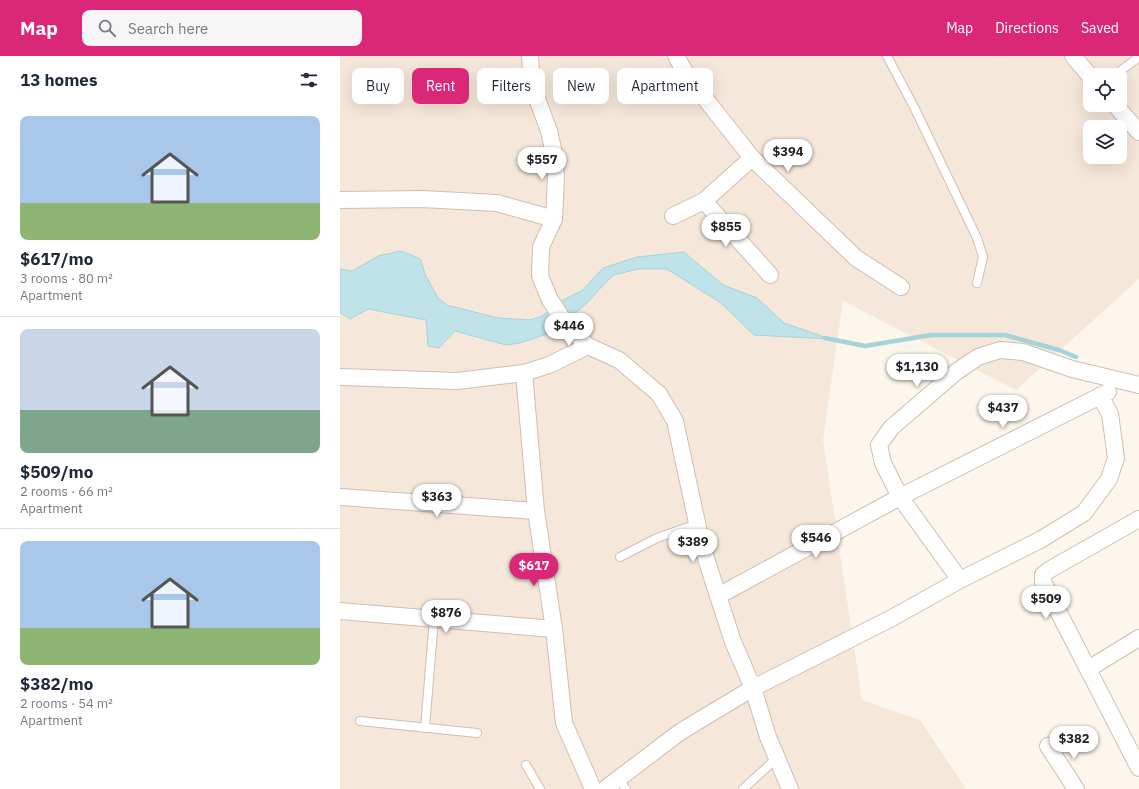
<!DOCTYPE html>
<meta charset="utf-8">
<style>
body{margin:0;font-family:"IBM Plex Sans",sans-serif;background:#f6f6f7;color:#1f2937;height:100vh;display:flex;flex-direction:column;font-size:15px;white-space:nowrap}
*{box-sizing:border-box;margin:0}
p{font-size:13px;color:#747a83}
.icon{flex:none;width:22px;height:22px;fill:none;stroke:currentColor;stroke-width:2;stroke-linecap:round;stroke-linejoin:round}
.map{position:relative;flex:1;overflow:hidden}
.details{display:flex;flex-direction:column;background:#fff;width:340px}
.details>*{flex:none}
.hud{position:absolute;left:12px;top:12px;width:380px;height:36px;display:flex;gap:8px}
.buttons{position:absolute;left:743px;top:12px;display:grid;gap:8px}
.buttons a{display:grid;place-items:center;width:44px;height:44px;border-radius:8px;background:#fff;box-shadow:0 4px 16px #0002;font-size:20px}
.price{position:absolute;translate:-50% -34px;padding:0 9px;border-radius:14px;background:#fff;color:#222;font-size:13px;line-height:26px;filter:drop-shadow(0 1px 2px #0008)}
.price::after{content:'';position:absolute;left:50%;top:24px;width:12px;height:9px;margin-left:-6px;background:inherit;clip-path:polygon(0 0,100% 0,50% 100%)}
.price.selected{background:#db2777;color:#fff}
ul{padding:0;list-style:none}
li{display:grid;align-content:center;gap:8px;height:212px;padding:0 20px}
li+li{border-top:1px solid #e0e1e3}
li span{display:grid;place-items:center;height:124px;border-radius:8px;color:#555}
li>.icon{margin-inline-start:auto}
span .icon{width:72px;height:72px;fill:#fffc;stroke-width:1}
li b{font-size:17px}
h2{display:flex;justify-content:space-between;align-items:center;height:48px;padding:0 20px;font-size:17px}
.chip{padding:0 14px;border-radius:8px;background:#fff;box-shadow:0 4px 16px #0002;font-size:14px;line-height:36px}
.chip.selected{background:#db2777;color:#fff}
header{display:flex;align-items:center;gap:24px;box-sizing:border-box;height:56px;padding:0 20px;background:#db2777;color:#fff}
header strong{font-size:19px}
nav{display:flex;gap:22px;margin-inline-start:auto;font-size:14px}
.search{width:280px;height:36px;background:#f6f6f7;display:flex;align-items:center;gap:10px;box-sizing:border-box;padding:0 14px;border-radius:8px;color:#747a83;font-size:15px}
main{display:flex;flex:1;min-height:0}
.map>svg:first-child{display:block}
</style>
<header>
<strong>Map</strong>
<div class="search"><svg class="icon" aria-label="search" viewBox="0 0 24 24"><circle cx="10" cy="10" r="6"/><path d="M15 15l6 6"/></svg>Search here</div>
<nav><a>Map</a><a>Directions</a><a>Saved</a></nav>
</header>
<main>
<section class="details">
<h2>13 homes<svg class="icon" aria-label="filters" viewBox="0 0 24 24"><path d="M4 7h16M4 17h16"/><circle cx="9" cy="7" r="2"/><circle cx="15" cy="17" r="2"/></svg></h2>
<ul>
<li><span style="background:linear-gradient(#a9c7e8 70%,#8fb573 0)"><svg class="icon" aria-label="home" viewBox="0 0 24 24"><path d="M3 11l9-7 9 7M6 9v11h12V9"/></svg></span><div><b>$617/mo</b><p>3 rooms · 80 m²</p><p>Apartment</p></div></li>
<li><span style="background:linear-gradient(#c9d6e8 65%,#7fa58c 0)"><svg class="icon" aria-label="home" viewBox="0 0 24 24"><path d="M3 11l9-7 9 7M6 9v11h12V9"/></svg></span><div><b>$509/mo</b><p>2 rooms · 66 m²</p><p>Apartment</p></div></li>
<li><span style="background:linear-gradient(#a9c7e8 70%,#8fb573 0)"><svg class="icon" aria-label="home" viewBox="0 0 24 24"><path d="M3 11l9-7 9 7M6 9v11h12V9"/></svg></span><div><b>$382/mo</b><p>2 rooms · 54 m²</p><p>Apartment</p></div></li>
</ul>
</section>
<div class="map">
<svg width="799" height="733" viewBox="0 0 799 733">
<rect width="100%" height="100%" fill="#fdf6ec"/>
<path fill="#f5e8da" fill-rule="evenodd" d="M0 0H799V223L676 334 503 245 483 384 522 644 580 664 626 733H0ZM750 19H780V49H750ZM750 71H780V101H750Z"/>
<path fill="#bfe3e8" stroke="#a5d3da" d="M61 195 76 201 81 204 85 218 98 242 107 249 158 262 190 264 202 260 223 244 243 234 263 212 297 201 344 196 383 229 417 242 444 267 490 283 414 279 381 247 327 213H298L274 219 267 225 247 247 215 274 204 279 180 287 166 289 115 275 99 292 88 290 86 264 28 253 10 263 0 257V213L12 215 38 200Z"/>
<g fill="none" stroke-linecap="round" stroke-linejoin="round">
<path stroke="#a5d3da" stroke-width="4.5" d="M485 282 525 290 591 279H665L719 294 736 301"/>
<g stroke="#d1beb0" stroke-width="10">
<g id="service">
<path d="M547 0 575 53 637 182 643 201 637 227"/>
<path d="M775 19 799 1"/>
<path d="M280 501 317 482 357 468"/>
<path d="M20 665 137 677"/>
<path d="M85 672 94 563"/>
<path d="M186 709 200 733"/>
<path d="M278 723 286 733"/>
<path d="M403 733 437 702"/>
</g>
</g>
<g stroke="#d1beb0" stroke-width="18">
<g id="minor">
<path d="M190 0 192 29 209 75 214 97 216 121 214 163 201 191 200 220 210 244 228 271 248 290 279 304 319 338 335 365 362 490 393 586 413 632 428 681 450 733"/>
<path d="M336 0 348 21 412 102 516 202 561 231"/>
<path d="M733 0 750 20"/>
<path d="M775 49 799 76"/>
<path d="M0 144 82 143 157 147 214 163"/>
<path d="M364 145 430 219"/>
<path d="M333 160 364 145 412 102"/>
<path d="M184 317 196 455 214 573 224 667 253 733"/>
<path d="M0 321 117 325 184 317 209 309 248 290"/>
<path d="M0 441 196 455"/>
<path d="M799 463 709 514 703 519V526L799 712"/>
<path d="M620 524 560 441 543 407 539 389 551 372 616 316 638 301 660 294 683 296 732 313 799 329"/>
<path d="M378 540 560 441 768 336"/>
<path d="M0 555 214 573"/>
<path d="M748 613 799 582"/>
<path d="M708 690 736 733"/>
<path d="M265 733 340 676 413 632 550 563 620 524 700 484 744 457 769 423 776 402 770 358 760 340"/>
</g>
</g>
<use href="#service" stroke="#fff" stroke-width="8"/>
<use href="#minor" stroke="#fff" stroke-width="16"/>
</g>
</svg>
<div class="buttons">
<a><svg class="icon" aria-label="locate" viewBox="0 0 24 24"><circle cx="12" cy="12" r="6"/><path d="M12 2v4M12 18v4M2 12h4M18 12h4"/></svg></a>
<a><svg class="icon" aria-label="layers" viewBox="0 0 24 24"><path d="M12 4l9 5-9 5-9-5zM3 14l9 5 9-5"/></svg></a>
</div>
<b class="price" style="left:448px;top:117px">$394</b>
<b class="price" style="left:202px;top:125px">$557</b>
<b class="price" style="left:386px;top:192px">$855</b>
<b class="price" style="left:229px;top:291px">$446</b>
<b class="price" style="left:577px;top:332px">$1,130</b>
<b class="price" style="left:663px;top:373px">$437</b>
<b class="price" style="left:97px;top:462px">$363</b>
<b class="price" style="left:476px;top:503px">$546</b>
<b class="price" style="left:353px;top:507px">$389</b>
<b class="price selected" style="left:194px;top:531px">$617</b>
<b class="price" style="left:706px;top:564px">$509</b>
<b class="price" style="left:106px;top:578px">$876</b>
<b class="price" style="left:734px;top:704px">$382</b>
<div class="hud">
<a class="chip">Buy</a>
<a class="chip selected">Rent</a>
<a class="chip">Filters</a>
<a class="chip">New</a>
<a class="chip">Apartment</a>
</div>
</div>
</main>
